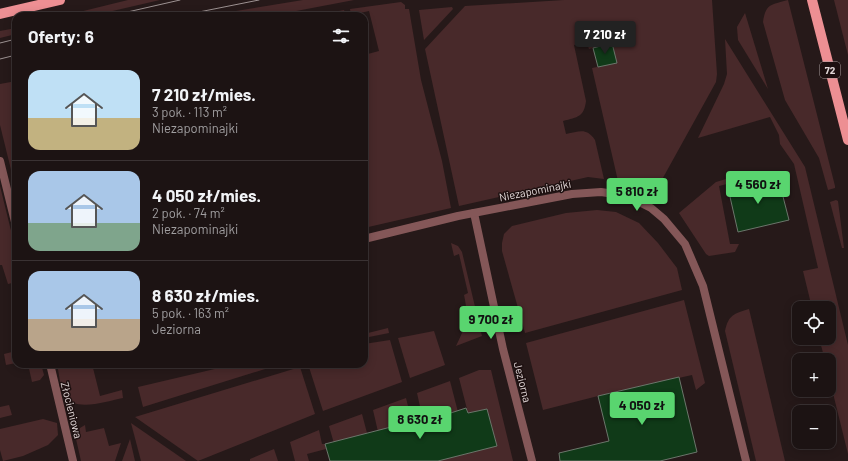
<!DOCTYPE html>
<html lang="pl">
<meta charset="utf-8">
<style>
body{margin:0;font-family:Barlow,sans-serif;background:#251c1c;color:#f1f3f6;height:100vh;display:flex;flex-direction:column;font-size:15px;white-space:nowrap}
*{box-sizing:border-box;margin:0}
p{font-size:13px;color:#a09ea0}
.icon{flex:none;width:22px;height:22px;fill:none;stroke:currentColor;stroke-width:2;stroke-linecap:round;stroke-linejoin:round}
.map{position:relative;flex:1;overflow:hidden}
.side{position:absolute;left:12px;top:12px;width:356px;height:356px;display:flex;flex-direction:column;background:#1c1313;border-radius:12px;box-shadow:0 2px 10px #0003,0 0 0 1px #3a3233}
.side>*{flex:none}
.tools{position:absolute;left:792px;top:301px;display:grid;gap:8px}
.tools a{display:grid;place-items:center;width:44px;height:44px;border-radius:8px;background:#1c1313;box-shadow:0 2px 10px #0003,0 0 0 1px #3a3233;font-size:20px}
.price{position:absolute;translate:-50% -34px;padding:0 9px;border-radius:4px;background:#59d56f;color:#111;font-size:13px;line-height:26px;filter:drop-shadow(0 1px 2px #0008)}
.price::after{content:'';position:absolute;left:50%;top:24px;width:12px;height:9px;margin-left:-6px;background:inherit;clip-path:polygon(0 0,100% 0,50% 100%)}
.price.current{background:#222;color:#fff}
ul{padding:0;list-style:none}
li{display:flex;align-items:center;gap:12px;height:100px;padding:0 16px}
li+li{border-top:1px solid #3a3233}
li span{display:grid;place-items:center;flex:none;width:112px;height:80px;border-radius:12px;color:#555}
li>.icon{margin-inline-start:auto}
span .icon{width:48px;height:48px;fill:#fffc;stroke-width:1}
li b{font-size:17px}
h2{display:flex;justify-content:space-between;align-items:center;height:48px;padding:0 16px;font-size:17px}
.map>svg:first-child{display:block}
</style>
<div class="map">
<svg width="848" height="461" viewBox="0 0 848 461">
<rect width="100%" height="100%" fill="#261919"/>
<g fill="#48292a">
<path d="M128 0H160L91 16H63Z"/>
<path d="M303 0H354L270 16H237L236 11Z"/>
<path d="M564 0H712L717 74 716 82 654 194 632 183 618 181 592 68 616 63 612 43 589 49 586 41 574 45 586 101C584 117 578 117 563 121L566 134C579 132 586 127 595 140L604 179 588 177 459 206 425 49 465 6Z"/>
<path d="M788 0 835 186V188L828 190 819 158 785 100 763 22C766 3 771 5 788 0Z"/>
<path d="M834 0H848V55Z"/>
<path d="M401 2 405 5V9H409L421 80 442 161 451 208 364 228V55L379 51 369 11 351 15 350 9Z"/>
<path d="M452 7 453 9 424 40 419 10Z"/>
<path d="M344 10 346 16H314Z"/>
<path d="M745 13 768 89 738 40 737 27Z"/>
<path d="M16 28V34L0 38V31Z"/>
<path d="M725 39 805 167 848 345V454L829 377V360H825L819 338H829V308H812L803 271 818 268 794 164 780 144 779 135 770 117 698 138 724 84 727 74Z"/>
<path d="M16 81V190L0 125V84Z"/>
<path d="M726 179 727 184 719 186 730 244H739L735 252 709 256 706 254 679 213 716 182Z"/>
<path d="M0 186 16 251V282L8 284 2 265H0Z"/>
<path d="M836 200 838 201 844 248H842L830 202Z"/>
<path d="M597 210 616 212 639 223 658 243 677 268 682 290 525 333 502 251V243L504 234 512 226 566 213Z"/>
<path d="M451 243 458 246 462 252 482 336 456 346C466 326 469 317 464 295L468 293 459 254 454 256Z"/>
<path d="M684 300 705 383 696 390 692 375 598 396 543 410 526 343Z"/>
<path d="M749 309 785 461H756L725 331C728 315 735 313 749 309Z"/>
<path d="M388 328 389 333 364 338V334Z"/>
<path d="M434 331 445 365 410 378 398 338Z"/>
<path d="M390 340 402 382 323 411 308 364H364V344Z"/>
<path d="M16 351V363L6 365 4 354Z"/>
<path d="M28 364H41L44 375 40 380 32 382Z"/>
<path d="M57 364H92L100 396 122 390 123 398C107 401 74 413 64 395 60 388 59 372 57 364Z"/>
<path d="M236 364H281L143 407 138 387Z"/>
<path d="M300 367 315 414 198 461 135 417Z"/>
<path d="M479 370H491L513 461H436L497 446 487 409 468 413 459 378Z"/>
<path d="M450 381 459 416 424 425 417 393Z"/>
<path d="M406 398 412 422 379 436 373 410Z"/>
<path d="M9 405 12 415 0 418V407Z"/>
<path d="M362 414 367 433H369L371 438 335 447 329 426Z"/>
<path d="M43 419 57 423 58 435 48 445 23 456 3 461 0 450V429Z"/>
<path d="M131 423 186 461H141Z"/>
<path d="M85 425 86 432 104 428 109 446 121 443 115 461H81L76 439 80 428Z"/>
<path d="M319 430 322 444H325L326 449 307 454 309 461H295L290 442Z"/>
<path d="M130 439 135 461H122Z"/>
<path d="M274 449 278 461H250V459Z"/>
</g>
<g fill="#103a18" stroke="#6b766b">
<path d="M612 43 617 63 598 67 593 48Z"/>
<path d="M759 180 761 185 779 181 789 220 738 232 728 188Z"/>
<path d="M679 377 697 452 660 461H560L559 453 609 441 598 396Z"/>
<path d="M466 408 468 413 487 409 497 446 438 461H330L325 444 422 419 423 422Z"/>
</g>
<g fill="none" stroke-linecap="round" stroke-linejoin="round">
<g stroke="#845758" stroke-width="8">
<path d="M0 161 16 226"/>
<path d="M474 213 503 349 532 461"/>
<path d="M364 239 458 216 572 194 601 192 627 196 651 208 664 219 685 244 703 286 746 461"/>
<path d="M50 364 73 461"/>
</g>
<g stroke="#ed8f93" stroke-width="10">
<path d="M812 0 848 140"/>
<path d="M0 14 60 0"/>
</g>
<g stroke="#9d9292" stroke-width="1">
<path d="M110 16 180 0"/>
<path d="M179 16 259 0"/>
<path d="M0 43 16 39"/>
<path d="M0 59 16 55"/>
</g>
</g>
<g text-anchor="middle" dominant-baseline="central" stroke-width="3" stroke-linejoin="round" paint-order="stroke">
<rect fill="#1d1010" stroke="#a79c9c" stroke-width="1" x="820" y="62" width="20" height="16" rx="3"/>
<g font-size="10" font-weight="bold" fill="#e2d8d8">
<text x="830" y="70">72</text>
</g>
<g font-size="11" fill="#e2d8d8" stroke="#1d1010">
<text transform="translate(535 190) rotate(-11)">Niezapominajki</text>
<text transform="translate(523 382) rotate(76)">Jeziorna</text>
<text transform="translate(72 410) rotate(76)">Złocieniowa</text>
</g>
</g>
</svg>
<div class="tools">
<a><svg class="icon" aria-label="locate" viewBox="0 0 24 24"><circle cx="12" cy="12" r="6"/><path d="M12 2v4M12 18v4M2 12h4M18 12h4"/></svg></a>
<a>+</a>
<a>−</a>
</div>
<b class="price current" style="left:605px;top:55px">7 210 zł</b>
<b class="price" style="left:758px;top:205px">4 560 zł</b>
<b class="price" style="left:637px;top:212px">5 810 zł</b>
<b class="price" style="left:491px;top:340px">9 700 zł</b>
<b class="price" style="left:642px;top:426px">4 050 zł</b>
<b class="price" style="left:420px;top:440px">8 630 zł</b>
<section class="side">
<h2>Oferty: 6<svg class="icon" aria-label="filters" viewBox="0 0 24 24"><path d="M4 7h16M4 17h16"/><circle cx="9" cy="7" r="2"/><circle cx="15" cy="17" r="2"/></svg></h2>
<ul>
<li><span style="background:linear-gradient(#bfe0f5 60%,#c2b280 0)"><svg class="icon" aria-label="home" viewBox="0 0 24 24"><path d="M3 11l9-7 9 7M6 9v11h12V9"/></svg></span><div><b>7 210 zł/mies.</b><p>3 pok. · 113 m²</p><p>Niezapominajki</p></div></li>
<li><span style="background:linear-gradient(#a9c7e8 65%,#7fa58c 0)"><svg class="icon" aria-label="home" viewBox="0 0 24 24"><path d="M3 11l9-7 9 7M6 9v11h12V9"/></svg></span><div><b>4 050 zł/mies.</b><p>2 pok. · 74 m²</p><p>Niezapominajki</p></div></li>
<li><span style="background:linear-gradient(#a9c7e8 60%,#b9a48a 0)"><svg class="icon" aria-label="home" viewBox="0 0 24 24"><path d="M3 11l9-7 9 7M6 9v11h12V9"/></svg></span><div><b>8 630 zł/mies.</b><p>5 pok. · 163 m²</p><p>Jeziorna</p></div></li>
</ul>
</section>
</div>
